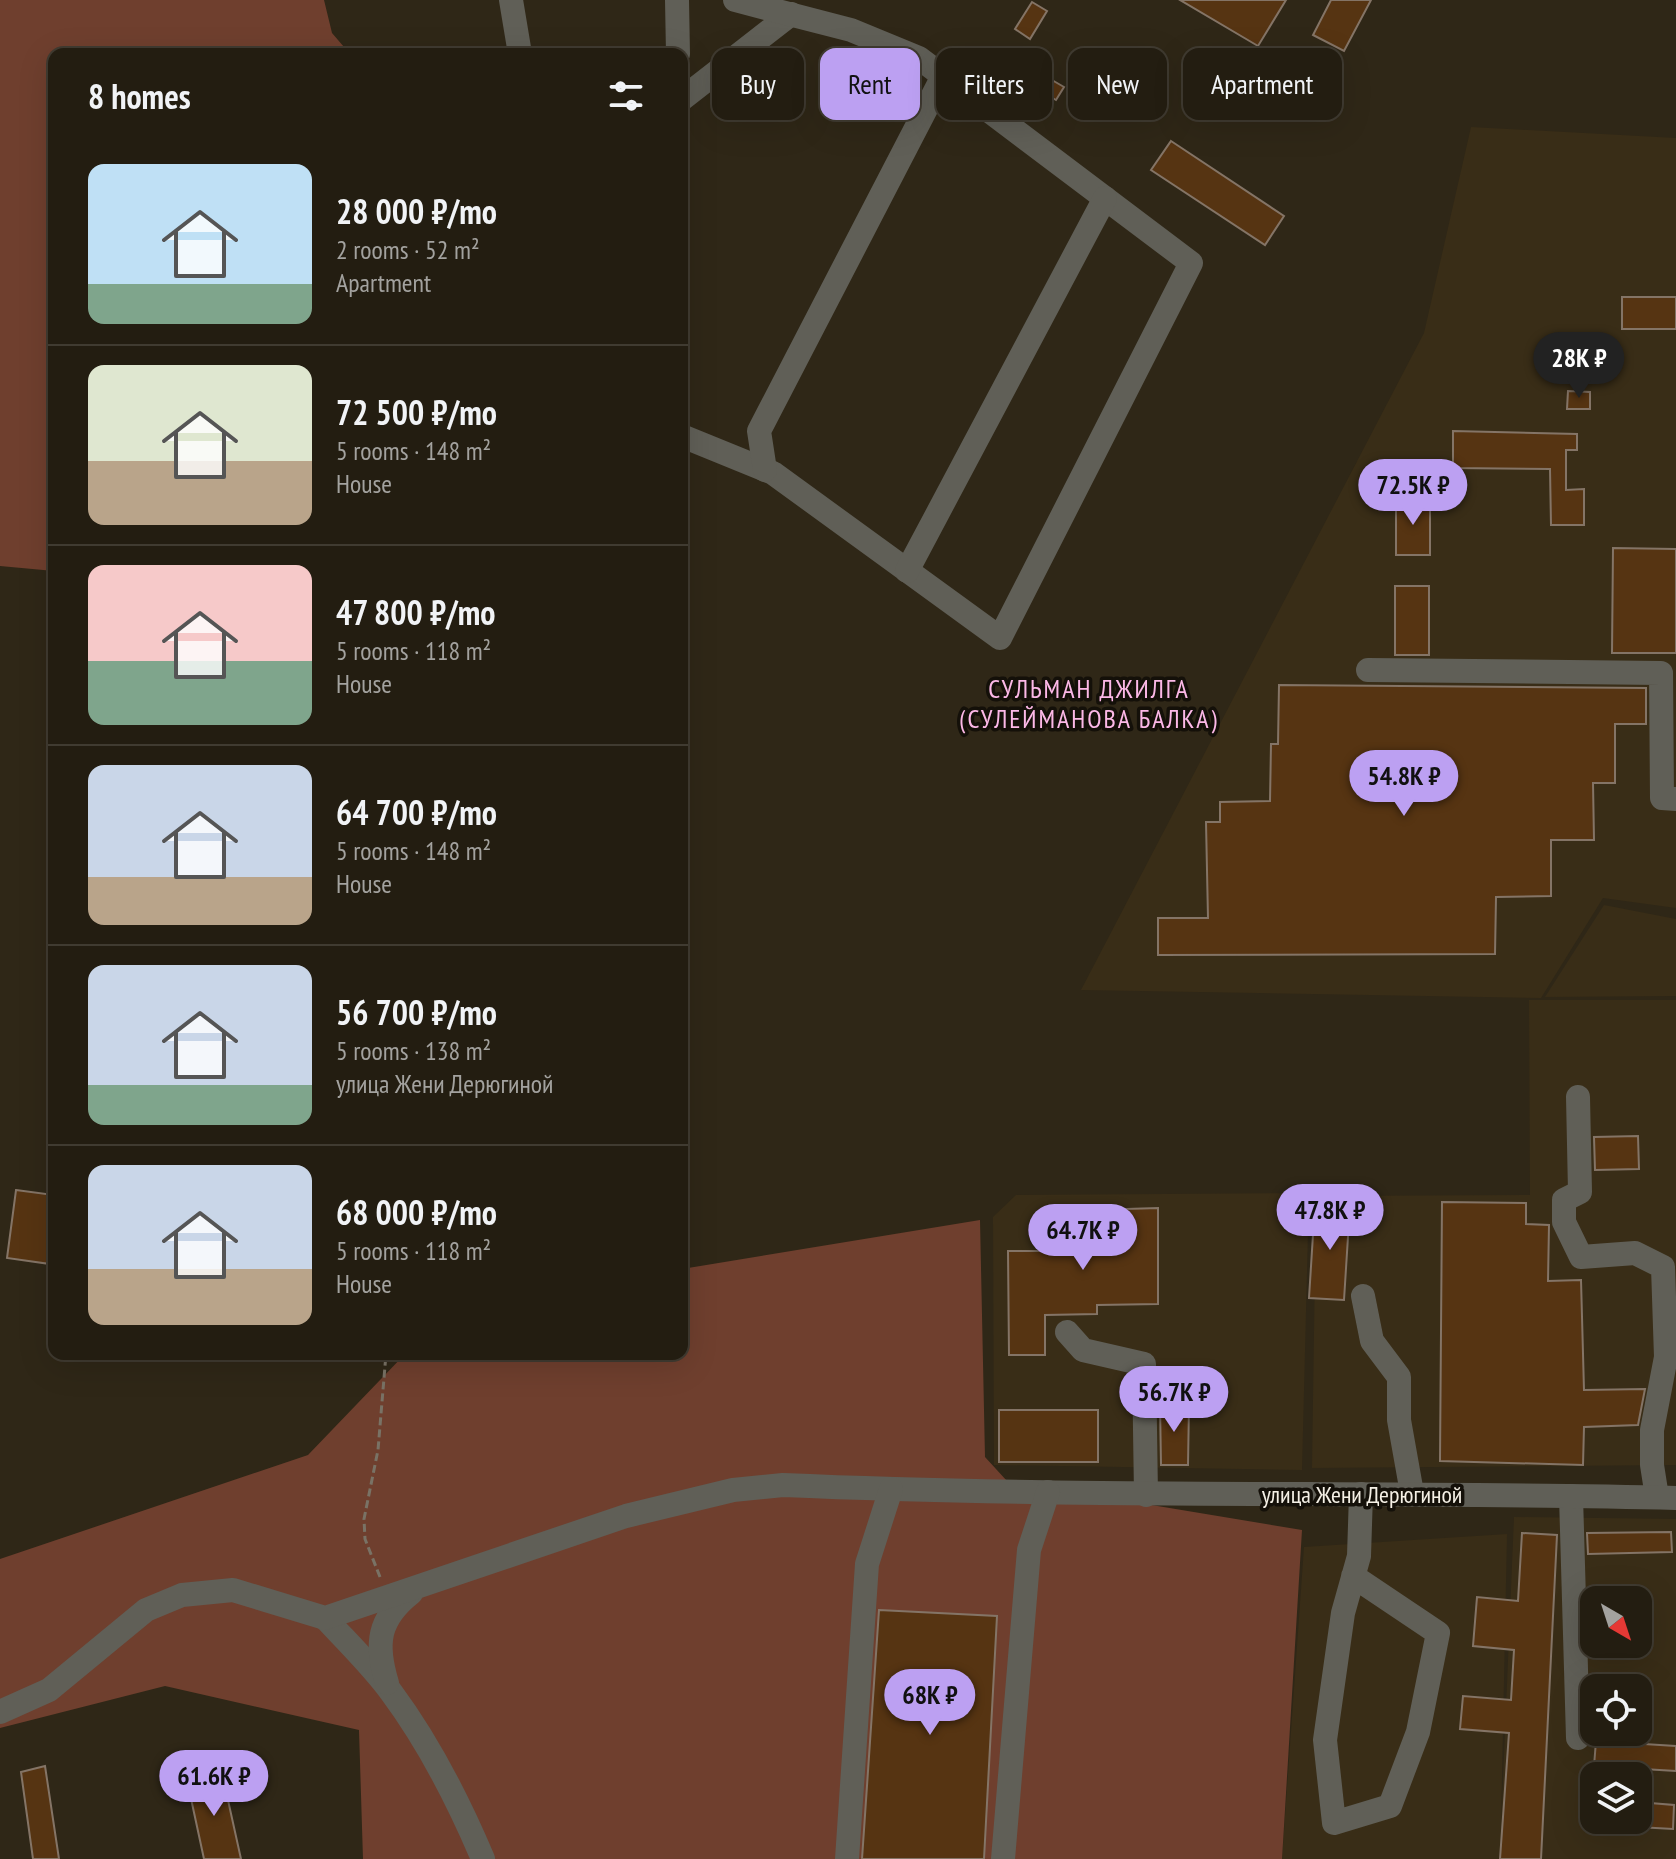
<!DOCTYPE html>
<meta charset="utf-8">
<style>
body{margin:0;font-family:"PT Sans Narrow",sans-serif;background:#2b261a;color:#f1f3f6;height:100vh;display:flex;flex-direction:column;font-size:30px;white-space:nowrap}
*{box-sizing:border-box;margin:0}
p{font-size:26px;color:#a3a29f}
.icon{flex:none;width:44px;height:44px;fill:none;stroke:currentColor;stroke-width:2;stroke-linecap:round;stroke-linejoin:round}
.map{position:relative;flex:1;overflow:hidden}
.sheet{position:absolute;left:48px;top:48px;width:640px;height:1312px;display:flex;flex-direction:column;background:#231d11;border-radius:16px;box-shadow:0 8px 32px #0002,0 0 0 2px #403b31}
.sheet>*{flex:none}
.hud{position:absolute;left:712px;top:48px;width:760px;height:72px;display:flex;gap:16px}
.needle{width:52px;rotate:141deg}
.tools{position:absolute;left:1580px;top:1586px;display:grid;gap:16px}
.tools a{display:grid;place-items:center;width:72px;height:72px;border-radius:16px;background:#231d11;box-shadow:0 8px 32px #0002,0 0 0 2px #403b31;font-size:40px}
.price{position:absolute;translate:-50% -68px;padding:0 18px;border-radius:28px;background:#bca0f2;color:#111;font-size:26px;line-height:52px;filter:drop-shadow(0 2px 4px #0008)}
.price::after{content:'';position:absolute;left:50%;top:48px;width:24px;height:18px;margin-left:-12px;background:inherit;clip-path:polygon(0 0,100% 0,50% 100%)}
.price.active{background:#222;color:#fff}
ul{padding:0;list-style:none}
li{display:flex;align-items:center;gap:24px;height:200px;padding:0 40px}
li+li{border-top:2px solid #403b31}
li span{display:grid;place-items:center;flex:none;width:224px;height:160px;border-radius:16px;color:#555}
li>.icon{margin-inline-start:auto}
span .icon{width:96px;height:96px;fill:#fffc;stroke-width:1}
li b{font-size:34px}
h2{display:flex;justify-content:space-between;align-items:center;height:96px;padding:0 40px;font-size:34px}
.tag{padding:0 28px;border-radius:16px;background:#231d11;box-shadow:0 8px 32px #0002,0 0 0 2px #403b31;font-size:28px;line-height:72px}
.tag.active{background:#bca0f2;color:#111}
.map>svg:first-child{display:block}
</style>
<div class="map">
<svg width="1676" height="1859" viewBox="0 0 1676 1859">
<rect width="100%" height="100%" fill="#2f2717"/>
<g fill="#392d17" fill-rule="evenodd">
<path d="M1471 127 1676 138V908L1603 898 1541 998 1081 990 1424 333Z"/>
<path d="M1604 905 1676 919V996L1545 997Z"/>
<path d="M1529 1000H1676V1465L1312 1468 1316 1196 1530 1195Z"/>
<path d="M1309 1193 1302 1470 994 1465 993 1217 1016 1195Z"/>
<path d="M1514 1517 1676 1519V1859H1282L1304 1547 1507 1534 1501 1827ZM1594 1600H1638V1644H1594ZM1594 1688H1638V1732H1594ZM1594 1776H1638V1820H1594Z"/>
</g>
<g fill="#6f3f2e">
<path d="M0 0H324L332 33 350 54H54V571L0 566Z"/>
<path d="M980 1220 985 1457 1007 1481 1302 1530 1282 1859H363L359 1730 165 1686 0 1728V1559L308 1455 405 1354H682V1269Z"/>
</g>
<g fill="#563412" stroke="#847466" stroke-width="2">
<path d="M1180 0H1286L1258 46Z"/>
<path d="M1331 0H1371L1344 51 1313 35Z"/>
<path d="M1032 2 1047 11 1030 39 1015 29Z"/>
<path d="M1215 64 1230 72 1254 75 1227 87 1226 104 1202 88Z"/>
<path d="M1045 76 1064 87 1056 100 1037 89Z"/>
<path d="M1171 141 1284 216 1265 245 1151 170Z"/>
<rect x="1622" y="297" width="54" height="32"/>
<path d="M1568 391 1590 392V409H1567Z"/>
<path d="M1453 431 1577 434V450H1566V490L1584 489V525H1551L1550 469 1453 468Z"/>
<path d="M1430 499V555H1396V500Z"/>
<path d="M1613 548 1676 549V653H1612Z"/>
<rect x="1395" y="586" width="34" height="69"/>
<path d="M1279 685 1646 688V724H1615V783H1593L1594 840H1551V896L1496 897 1495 954 1158 955V918H1208L1206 822H1220V802L1270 801 1271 744H1278Z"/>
<path d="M1638 1136 1639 1169 1595 1170 1594 1137Z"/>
<path d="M16 1190 54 1195 50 1264 7 1258Z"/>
<path d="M1442 1202 1526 1203V1224L1549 1225 1548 1281 1581 1280 1584 1390 1645 1389 1638 1425 1584 1427 1583 1465 1440 1461Z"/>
<path d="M1315 1203 1350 1205 1344 1300 1309 1298Z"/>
<path d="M1158 1208V1304L1097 1305V1314L1045 1315V1355H1009L1008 1251H1060V1211Z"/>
<path d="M1160 1404 1189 1405 1188 1465H1161Z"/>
<rect x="999" y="1410" width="99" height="52"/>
<path d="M1671 1532 1672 1552 1588 1554 1587 1533Z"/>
<path d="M1522 1533 1557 1535 1541 1859H1500L1509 1733 1460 1729 1463 1696 1511 1700 1514 1650 1473 1646 1477 1597 1518 1601Z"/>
<path d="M879 1610 997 1616 984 1859H862Z"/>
<path d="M1596 1741 1676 1746V1771L1594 1766Z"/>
<path d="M45 1766 59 1859H33L21 1772Z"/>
<path d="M222 1773 241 1859H204L187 1780Z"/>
<path d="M1638 1802 1674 1805 1673 1829 1638 1827Z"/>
</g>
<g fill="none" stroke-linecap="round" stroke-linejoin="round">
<path stroke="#797265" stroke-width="3" stroke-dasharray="8 4" stroke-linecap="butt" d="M380 1577 365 1539 364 1519 378 1450 386 1354"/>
<g stroke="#605f57" stroke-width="24">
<path d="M511 0 520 54"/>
<path d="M677 0 678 54"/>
<path d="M682 99 791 14"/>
<path d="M682 436 773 473 1000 638 1191 263 919 58 851 30 735 0"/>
<path d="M765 470 759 431 943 76"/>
<path d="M907 571 1105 198"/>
<path d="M1368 670 1661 673 1662 798 1676 799"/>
<path d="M1578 1097 1580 1192 1564 1200V1222L1581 1257 1635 1253 1663 1267 1666 1357 1652 1430V1465L1657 1497"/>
<path d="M1363 1296 1372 1341 1399 1377V1420L1412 1493"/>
<path d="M1067 1332 1083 1350 1144 1364 1146 1495"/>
<path d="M1571 1496 1578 1738"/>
<path d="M1353 1576 1438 1633 1418 1732 1390 1806 1334 1823 1325 1740 1343 1613 1359 1556 1361 1494"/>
<path d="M325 1618C347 1642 372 1666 391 1692 429 1743 458 1800 483 1859"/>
<path d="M387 1683C375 1644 378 1619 411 1593"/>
<path d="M0 1712 49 1690 146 1610 182 1595 233 1590 325 1618 626 1516 733 1490 783 1485C1081 1498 1378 1491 1676 1498"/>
<path d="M847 1859 867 1564 891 1489"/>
<path d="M1003 1859 1029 1550 1048 1492"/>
</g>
</g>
<g text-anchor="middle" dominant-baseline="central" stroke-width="7" stroke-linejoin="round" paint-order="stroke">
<g font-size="24" fill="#f5f0e6" stroke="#141009">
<text x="1362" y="1494">улица Жени Дерюгиной</text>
</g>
<g font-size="26" letter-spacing="2" fill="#fcb8e7" stroke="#141009">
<text x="1089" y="688">СУЛЬМАН ДЖИЛГА<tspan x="1089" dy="30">(СУЛЕЙМАНОВА БАЛКА)</tspan></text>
</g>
</g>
</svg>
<div class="tools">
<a><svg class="needle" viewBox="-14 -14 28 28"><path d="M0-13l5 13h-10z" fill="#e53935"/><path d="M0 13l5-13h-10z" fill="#a3a29f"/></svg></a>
<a><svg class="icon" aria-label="locate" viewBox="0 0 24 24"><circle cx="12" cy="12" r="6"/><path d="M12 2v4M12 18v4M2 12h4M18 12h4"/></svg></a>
<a><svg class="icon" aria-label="layers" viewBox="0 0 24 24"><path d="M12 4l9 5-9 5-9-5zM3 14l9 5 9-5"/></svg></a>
</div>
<b class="price active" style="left:1579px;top:400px">28K ₽</b>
<b class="price" style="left:1413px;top:527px">72.5K ₽</b>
<b class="price" style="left:1404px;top:818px">54.8K ₽</b>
<b class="price" style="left:1330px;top:1252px">47.8K ₽</b>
<b class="price" style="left:1083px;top:1272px">64.7K ₽</b>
<b class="price" style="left:1174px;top:1434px">56.7K ₽</b>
<b class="price" style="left:930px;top:1737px">68K ₽</b>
<b class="price" style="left:214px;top:1818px">61.6K ₽</b>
<div class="hud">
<a class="tag">Buy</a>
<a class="tag active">Rent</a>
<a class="tag">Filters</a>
<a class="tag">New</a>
<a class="tag">Apartment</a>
</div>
<section class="sheet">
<h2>8 homes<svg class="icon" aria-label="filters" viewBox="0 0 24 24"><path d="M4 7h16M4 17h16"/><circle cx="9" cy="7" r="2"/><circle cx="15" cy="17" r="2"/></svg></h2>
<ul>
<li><span style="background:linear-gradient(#bfe0f5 75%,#7fa58c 0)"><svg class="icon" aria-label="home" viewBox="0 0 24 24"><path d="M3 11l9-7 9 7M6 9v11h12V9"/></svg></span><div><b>28 000 ₽/mo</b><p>2 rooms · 52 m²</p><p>Apartment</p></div></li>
<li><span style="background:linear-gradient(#dfe7d0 60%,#b9a48a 0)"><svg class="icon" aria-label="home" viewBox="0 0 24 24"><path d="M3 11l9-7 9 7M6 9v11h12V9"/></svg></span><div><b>72 500 ₽/mo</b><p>5 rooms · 148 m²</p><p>House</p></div></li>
<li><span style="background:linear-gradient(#f6c9c9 60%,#7fa58c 0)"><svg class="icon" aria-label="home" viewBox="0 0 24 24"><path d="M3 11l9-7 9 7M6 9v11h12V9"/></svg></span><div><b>47 800 ₽/mo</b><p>5 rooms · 118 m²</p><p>House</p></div></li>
<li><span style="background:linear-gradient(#c9d6e8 70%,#b9a48a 0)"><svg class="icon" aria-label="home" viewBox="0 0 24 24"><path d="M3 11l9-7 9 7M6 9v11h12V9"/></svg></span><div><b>64 700 ₽/mo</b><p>5 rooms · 148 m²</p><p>House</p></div></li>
<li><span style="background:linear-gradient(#c9d6e8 75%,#7fa58c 0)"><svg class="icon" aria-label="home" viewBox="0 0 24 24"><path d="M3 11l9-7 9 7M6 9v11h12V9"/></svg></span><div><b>56 700 ₽/mo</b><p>5 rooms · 138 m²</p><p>улица Жени Дерюгиной</p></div></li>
<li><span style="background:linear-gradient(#c9d6e8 65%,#b9a48a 0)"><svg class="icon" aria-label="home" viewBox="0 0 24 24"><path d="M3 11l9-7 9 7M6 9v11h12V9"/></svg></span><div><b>68 000 ₽/mo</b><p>5 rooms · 118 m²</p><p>House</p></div></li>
</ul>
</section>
</div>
